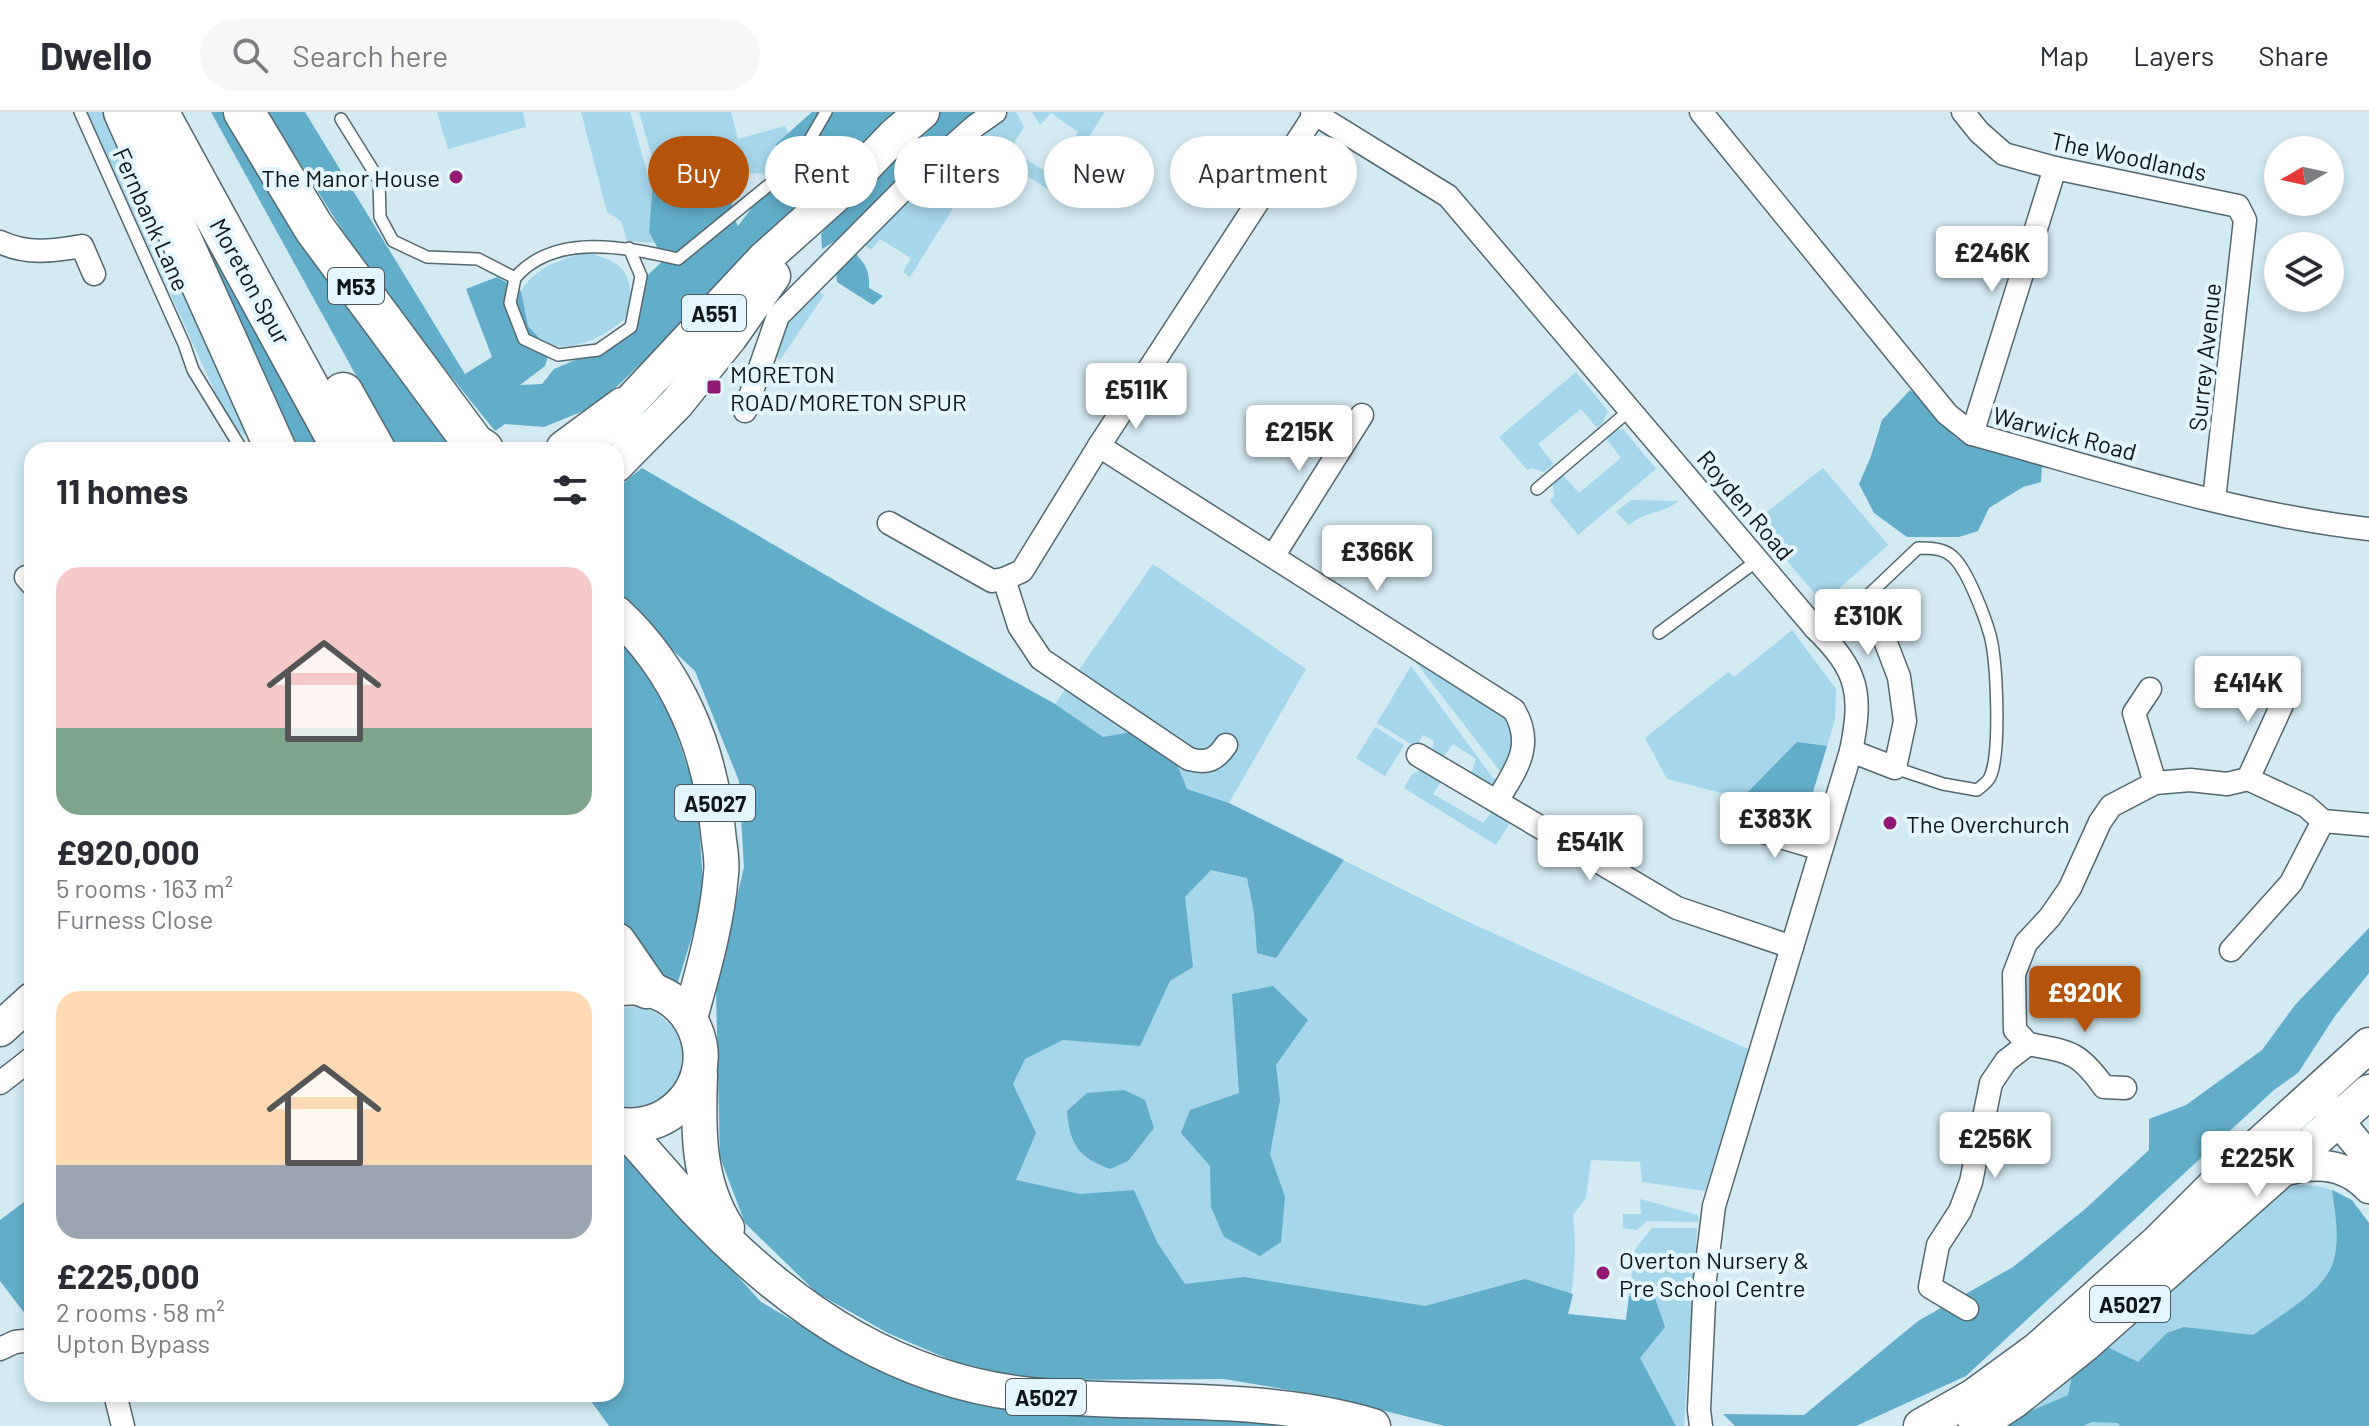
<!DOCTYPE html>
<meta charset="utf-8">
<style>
body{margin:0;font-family:Barlow,sans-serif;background:#f7f7f7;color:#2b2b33;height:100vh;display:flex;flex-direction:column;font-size:30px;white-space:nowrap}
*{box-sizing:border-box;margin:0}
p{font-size:26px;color:#7c7c81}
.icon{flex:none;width:44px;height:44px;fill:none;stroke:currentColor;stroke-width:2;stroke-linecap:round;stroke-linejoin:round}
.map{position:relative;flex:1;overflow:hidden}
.drawer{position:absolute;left:24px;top:330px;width:600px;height:960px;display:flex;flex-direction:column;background:#fff;border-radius:24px;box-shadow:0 4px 12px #0003}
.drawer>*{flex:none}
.banner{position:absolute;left:648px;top:24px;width:760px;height:72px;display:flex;gap:16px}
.needle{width:52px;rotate:261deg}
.controls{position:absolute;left:2264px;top:24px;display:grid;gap:16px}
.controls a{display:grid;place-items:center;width:80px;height:80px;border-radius:50%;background:#fff;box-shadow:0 4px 12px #0003;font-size:40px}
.price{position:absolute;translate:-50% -68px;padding:0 18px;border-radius:8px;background:#fff;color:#222;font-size:26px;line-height:52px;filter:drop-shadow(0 2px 4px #0008)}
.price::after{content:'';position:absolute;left:50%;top:48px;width:24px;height:18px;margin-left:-12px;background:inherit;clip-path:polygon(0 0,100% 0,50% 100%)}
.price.on{background:#b45309;color:#fff}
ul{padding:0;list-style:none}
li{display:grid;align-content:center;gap:16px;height:424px;padding:0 32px}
li span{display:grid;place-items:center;height:248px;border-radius:24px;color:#555}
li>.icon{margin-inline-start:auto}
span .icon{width:144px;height:144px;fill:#fffc;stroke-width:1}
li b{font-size:34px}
h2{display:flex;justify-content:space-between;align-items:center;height:96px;padding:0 32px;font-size:34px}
.chip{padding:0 28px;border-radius:36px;background:#fff;box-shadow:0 4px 12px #0003;font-size:28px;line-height:72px}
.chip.on{background:#b45309;color:#fff}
header{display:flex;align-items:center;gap:48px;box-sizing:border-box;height:112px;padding:0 40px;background:#fff;border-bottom:2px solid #e1e1e2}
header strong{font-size:38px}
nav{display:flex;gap:44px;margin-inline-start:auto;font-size:28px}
.search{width:560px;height:72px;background:#f7f7f7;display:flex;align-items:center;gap:20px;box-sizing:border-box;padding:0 28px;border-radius:44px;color:#7c7c81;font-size:30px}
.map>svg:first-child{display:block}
</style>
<header>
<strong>Dwello</strong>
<div class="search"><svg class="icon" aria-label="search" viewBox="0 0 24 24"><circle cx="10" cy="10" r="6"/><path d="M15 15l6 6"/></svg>Search here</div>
<nav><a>Map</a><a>Layers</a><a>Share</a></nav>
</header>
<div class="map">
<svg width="2369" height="1314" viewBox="0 0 2369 1314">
<rect width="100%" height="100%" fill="#d3eaf3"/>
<g fill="#a6d6e9">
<path d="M87 0H105L251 316 244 324 227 306Z"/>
<path d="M437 0H523L526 15 448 37Z"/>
<path d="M581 0H630L649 67H653L649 120 655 131 627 129 621 109 607 100Z"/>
<path d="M639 0H731L738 27 785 14 788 21 776 32 771 62 743 61 733 40 678 51 657 64Z"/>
<path d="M1007 0H1016L1024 15 1010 38 1052 63 1070 36 1079 41 1054 81 979 34 985 28 983 23Z"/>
<path d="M1032 0H1105L1080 38 1071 33 1078 20 1051 1 1040 13Z"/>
<path d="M955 49H972L980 53 910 165 903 160 911 146 880 127 871 138 864 133 862 128 940 51Z"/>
<path d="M586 140C626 152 630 157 632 200 610 224 553 255 529 216 523 207 523 190 521 179 535 155 560 148 586 140Z"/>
<path d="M818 179 824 183 780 248 774 243C785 210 794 202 818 179Z"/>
<path d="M1576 260 1608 299 1602 312 1597 316 1581 297 1538 332 1554 352 1544 360 1531 356 1527 358 1499 325Z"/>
<path d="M1623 317 1656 357 1578 423 1550 389 1554 384 1553 373 1562 362 1579 381 1621 346 1606 326 1616 318Z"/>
<path d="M642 356 877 493 1055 592 1153 452 1306 557 1229 691 1460 806 1750 938 1705 1079 1642 1070 1640 1050 1591 1048 1586 1086 1573 1103C1577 1137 1574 1169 1568 1202L1626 1208 1635 1137 1652 1116H1697L1684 1314H1445L1326 1284 1224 1267 1030 1268 953 1249 888 1221 817 1181 745 1111 720 1045 716 875 744 755 739 669 695 559 631 499 616 481V377Z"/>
<path d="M1823 356 1888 433 1823 491 1754 410Z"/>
<path d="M1631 388 1679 389C1662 402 1645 399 1629 413L1616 400Z"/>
<path d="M1792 518 1836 577 1835 608 1802 716 1739 697 1741 686 1667 667 1645 626 1728 560 1734 565Z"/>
<path d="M1418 544 1512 607 1518 635 1502 662 1415 549Z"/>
<path d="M1411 554 1493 666 1500 668 1492 674 1470 666 1476 647 1453 632 1441 648C1433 643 1431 638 1434 629L1423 623 1416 635 1377 611Z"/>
<path d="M1375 615 1404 633 1385 664 1356 646Z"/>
<path d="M1424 656 1444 665 1433 682 1483 711 1494 697 1513 706 1496 733 1404 676 1412 662Z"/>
<path d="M640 894C714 919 689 1010 616 995V897Z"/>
<path d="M2297 1073C2334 1073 2348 1082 2369 1111V1314H1985L2276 1080Z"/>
<path d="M1640 1087 1698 1103V1110L1647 1109 1637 1118 1623 1116V1102H1641Z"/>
</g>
<g fill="#62aeca">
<path d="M147 0 323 338H290Z"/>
<path d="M211 0H230L468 338H397Z"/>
<path d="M267 0H305L465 262 492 245 466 177 497 165 521 179 528 214 550 238 545 254 520 273 542 272 554 257 622 228 641 201 636 174 664 148 649 120 653 67 677 51 733 39 743 61 730 98 738 114 769 73 776 32 812 0H976L842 125 822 137 821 122 855 80 658 235 598 293 544 315 505 312 495 319 378 174Z"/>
<path d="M856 142C866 153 870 160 869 176L883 184 873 193 837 170 836 161 845 145Z"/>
<path d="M1910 278 1937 298 1955 325 1972 335 2011 340 2042 350 2041 370 2023 375 1989 396 1978 419 1959 425H1907L1874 401 1859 372 1871 344 1882 308Z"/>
<path d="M642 356 877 493 1055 592 1103 625 1132 620 1172 640 1187 677 1229 691 1344 748 1276 846 1257 841 1254 801 1247 766 1211 758 1185 785 1193 855 1170 869 1140 934 1063 928 1025 947 1013 972 1036 1021 1016 1068 1080 1082 1134 1078 1157 1130 1185 1172 1244 1165 1425 1194 1525 1167 1573 1182 1568 1202 1626 1208 1629 1184 1655 1186 1665 1215 1640 1246 1676 1314H1445L1326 1284 1224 1267 1030 1268 953 1249 888 1221 817 1181 745 1111 720 1045 716 875 744 755 739 669 695 559 631 499 616 481V377Z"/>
<path d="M616 520 664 586 697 683 704 785 678 870 646 854 630 830 616 789Z"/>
<path d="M1797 630 1827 634 1802 716 1739 697 1742 686Z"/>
<path d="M2369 816V861L2335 904 2298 961 2274 978 1966 1264 1856 1314H1735L1723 1302 1804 1303 1918 1209 2013 1155 2084 1098 2149 1038V1007L2186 993 2262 938 2295 893Z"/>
<path d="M1273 874 1308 908 1276 953 1280 988 1270 1042 1285 1085 1281 1130 1260 1144 1224 1125 1211 1095 1210 1054 1181 1021 1190 998 1239 981 1232 882Z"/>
<path d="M1124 978 1145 988 1154 1016 1128 1049 1110 1057C1078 1045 1070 1033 1067 999L1087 981Z"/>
<path d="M616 1030 761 1190 846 1240 1314 1314H609L586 1282H616Z"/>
<path d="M2332 1078 2352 1088 2369 1111V1314H2120L2118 1311 2092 1310 2083 1314H1996L2068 1283 2073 1259 2099 1231 2138 1250 2167 1221 2184 1215 2253 1223C2278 1204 2327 1179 2334 1147 2340 1125 2335 1100 2332 1078Z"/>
<path d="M32 1084V1211L0 1169V1108Z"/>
</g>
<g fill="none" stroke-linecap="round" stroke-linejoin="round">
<g stroke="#53676f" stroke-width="14">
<g id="lane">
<path d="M80 0 184 232 193 258 242 338"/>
<path d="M341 7 379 68 380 105 393 129 427 145 478 147 515 166C554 120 626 135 678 147L797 50 826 0"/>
<path d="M515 166 510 191 524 227 558 243 598 238 631 215 641 164 629 136"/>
<path d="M1537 377 1630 298"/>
<path d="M1860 491 1918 436C1930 436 1944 436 1953 445 1967 457 1985 505 1990 523 1997 549 2001 642 1990 665 1988 670 1982 674 1977 678L1943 672 1895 656"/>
<path d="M1659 521 1758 448"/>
</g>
</g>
<g stroke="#53676f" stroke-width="25">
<g id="street">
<path d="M1312 0 1448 84 1815 516C1858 558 1863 581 1851 639L1714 1094 1705 1167 1699 1298 1701 1314"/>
<path d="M1701 0 1947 302 1972 322C2103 358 2234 402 2369 417"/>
<path d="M1963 0 1979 20 2004 42 2055 56 2238 94 2245 108 2214 388"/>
<path d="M0 130C27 143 53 139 82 134L94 162"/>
<path d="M745 299 778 204 906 75 975 14 995 0"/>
<path d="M1972 322 2055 56"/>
<path d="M1099 334 1514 598C1535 634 1516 657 1497 689"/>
<path d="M889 411 992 469 1004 467 1022 459 1099 334 1315 2"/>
<path d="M1274 443 1362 303"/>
<path d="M26 465 32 472"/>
<path d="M1004 467 1019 514 1041 547 1189 647C1207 652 1216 648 1226 633"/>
<path d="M1815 516 1844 491H1860L1883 523 1899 565 1905 609 1895 656 1851 639"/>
<path d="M2150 577 2134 601 2155 671"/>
<path d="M1418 643 1677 796 1792 835"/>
<path d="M2248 667 2285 586 2282 562"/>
<path d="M1743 714 1821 737"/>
<path d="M2231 838 2291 771 2323 709"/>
<path d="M2028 932 2015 918 2014 862 2026 831 2050 805 2070 776 2100 710 2111 694 2155 671 2190 668 2227 672 2248 667 2306 694 2323 709 2369 713"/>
<path d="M2028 932C2070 940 2078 939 2104 975L2125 976"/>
<path d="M0 971 32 946"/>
<path d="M1967 1197 1930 1175 1938 1133 1960 1099 1971 1070 1991 971 2006 949 2028 932"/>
<path d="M0 1237 15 1230 32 1228"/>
<path d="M115 1282 123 1314"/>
</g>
</g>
<g stroke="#53676f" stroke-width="33">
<g id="secondary">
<path d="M2322 989 2369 1046"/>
<path d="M2276 1061C2310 1050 2342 1048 2369 1076"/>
</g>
</g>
<g stroke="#53676f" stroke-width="37">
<g id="primary">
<path d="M605 317 764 147 849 71 895 23 922 0"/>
<path d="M616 353 677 291 730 225 773 164"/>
<path d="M616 501C678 558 710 636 718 719 719 733 723 748 721 762 717 811 703 859 690 906"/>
<path d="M616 877C692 862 733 958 669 1002 654 1012 634 1016 616 1012"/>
<path d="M0 917 32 888"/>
<path d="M700 962C698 1016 697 1069 727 1116"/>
<path d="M620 1013C648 1042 673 1074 701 1103 795 1201 903 1273 1042 1284 1153 1293 1265 1282 1373 1314"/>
<path d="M1921 1314 1974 1284 2037 1238 2157 1131 2217 1071 2369 933"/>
<path d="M1976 1314 2015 1288 2084 1233 2369 980"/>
</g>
</g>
<g stroke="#53676f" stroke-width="43">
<g id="highway">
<path d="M124 0 276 338"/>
<path d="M158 0 343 338"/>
<path d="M244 0 314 116 474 332 483 338"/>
<path d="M343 281 375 338"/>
<path d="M566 338 623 296"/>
<path d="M616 831 647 876"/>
</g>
</g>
<use href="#lane" stroke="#fff" stroke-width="11"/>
<use href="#street" stroke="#fff" stroke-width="22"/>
<use href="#secondary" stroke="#fff" stroke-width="30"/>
<use href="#primary" stroke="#fff" stroke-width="34"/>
<use href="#highway" stroke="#fff" stroke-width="40"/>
</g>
<g fill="#921976" stroke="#e4f6fd" stroke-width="3">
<circle cx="456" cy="65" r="8"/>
<rect x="706" y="267" width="16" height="16" rx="4"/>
<circle cx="1890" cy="711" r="8"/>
<circle cx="1603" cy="1161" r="8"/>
</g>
<g text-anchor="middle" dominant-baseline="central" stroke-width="8" stroke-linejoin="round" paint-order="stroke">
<g fill="#e4f6fd" stroke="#4e595d" stroke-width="2">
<rect x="328" y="156" width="56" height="36" rx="6"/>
<rect x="682" y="183" width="64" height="36" rx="6"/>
<rect x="675" y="673" width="80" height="36" rx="6"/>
<rect x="2090" y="1174" width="80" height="36" rx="6"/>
<rect x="1006" y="1267" width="80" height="36" rx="6"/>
</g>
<g font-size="22" font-weight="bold" fill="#0e1619">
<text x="356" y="174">M53</text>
<text x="714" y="201">A551</text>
<text x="715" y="691">A5027</text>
<text x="2130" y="1192">A5027</text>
<text x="1046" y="1285">A5027</text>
</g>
<g font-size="24" fill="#0e1619" stroke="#e4f6fd">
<text transform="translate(2129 44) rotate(12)">The Woodlands</text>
<text transform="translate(152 107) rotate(66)">Fernbank Lane</text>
<text transform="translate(251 169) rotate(61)">Moreton Spur</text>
<text transform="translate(2204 245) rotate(-84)">Surrey Avenue</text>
<text transform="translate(2065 321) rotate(15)">Warwick Road</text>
<text transform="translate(1746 393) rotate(50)">Royden Road</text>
</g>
<g font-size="24" fill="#0e1619" stroke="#e4f6fd" text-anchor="start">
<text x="440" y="65" text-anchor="end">The Manor House</text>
<text x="730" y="261">MORETON<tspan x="730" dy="28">ROAD/MORETON SPUR</tspan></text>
<text x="1906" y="711">The Overchurch</text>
<text x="1619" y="1147">Overton Nursery &amp;<tspan x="1619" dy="28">Pre School Centre</tspan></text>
</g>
</g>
</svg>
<div class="controls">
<a><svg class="needle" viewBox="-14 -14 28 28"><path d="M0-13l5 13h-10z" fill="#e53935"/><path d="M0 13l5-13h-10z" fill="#7c7c81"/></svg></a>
<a><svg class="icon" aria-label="layers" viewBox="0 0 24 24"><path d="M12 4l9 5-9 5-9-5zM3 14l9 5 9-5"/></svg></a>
</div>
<b class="price" style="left:1992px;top:182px">£246K</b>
<b class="price" style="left:1136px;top:319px">£511K</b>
<b class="price" style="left:1299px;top:361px">£215K</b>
<b class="price" style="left:1377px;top:481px">£366K</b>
<b class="price" style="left:1868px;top:545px">£310K</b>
<b class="price" style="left:2248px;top:612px">£414K</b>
<b class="price" style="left:1775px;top:748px">£383K</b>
<b class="price" style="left:1590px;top:771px">£541K</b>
<b class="price on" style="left:2085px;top:922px">£920K</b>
<b class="price" style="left:1995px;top:1068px">£256K</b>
<b class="price" style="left:2257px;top:1087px">£225K</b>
<div class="banner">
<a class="chip on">Buy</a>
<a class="chip">Rent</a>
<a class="chip">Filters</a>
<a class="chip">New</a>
<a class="chip">Apartment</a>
</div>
<section class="drawer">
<h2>11 homes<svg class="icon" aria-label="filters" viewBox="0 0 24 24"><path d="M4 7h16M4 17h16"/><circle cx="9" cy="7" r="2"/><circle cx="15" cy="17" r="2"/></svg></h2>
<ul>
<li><span style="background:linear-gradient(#f6c9c9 65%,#7fa58c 0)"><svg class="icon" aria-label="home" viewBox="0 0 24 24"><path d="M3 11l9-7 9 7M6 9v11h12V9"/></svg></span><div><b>£920,000</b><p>5 rooms · 163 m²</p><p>Furness Close</p></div></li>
<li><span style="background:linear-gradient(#ffd9b3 70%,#9aa5b1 0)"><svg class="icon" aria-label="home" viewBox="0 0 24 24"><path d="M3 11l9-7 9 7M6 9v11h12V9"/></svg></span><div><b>£225,000</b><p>2 rooms · 58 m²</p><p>Upton Bypass</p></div></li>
</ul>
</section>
</div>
